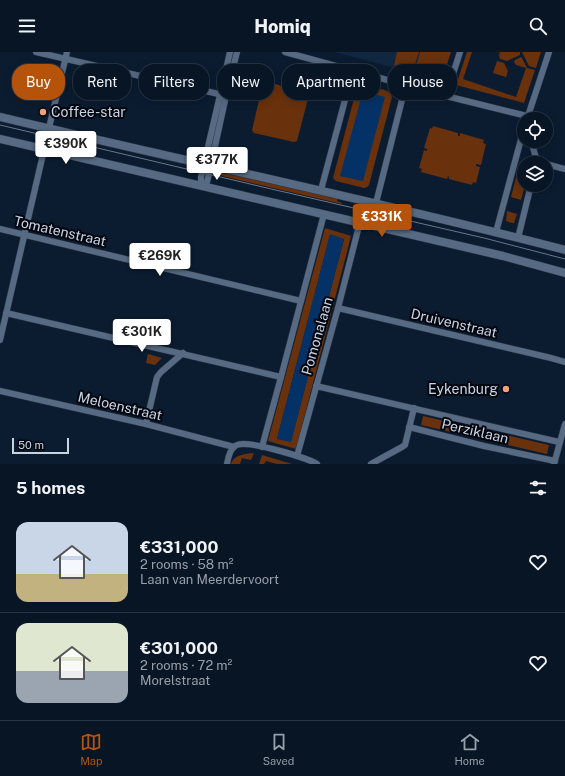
<!DOCTYPE html>
<meta charset="utf-8">
<style>
body{margin:0;font-family:"Public Sans",sans-serif;background:#111e2d;color:#f1f3f6;height:100vh;display:flex;flex-direction:column;font-size:15px;white-space:nowrap}
*{box-sizing:border-box;margin:0}
p{font-size:13px;color:#989fa7}
.icon{flex:none;width:22px;height:22px;fill:none;stroke:currentColor;stroke-width:2;stroke-linecap:round;stroke-linejoin:round}
.map{position:relative;height:412px;overflow:hidden}
.side{display:flex;flex-direction:column;background:#081525;flex:1}
.side>*{flex:none}
.guide{position:absolute;left:12px;top:12px;width:541px;height:36px;display:flex;gap:8px}
.buttons{position:absolute;left:517px;top:60px;display:grid;gap:8px}
.buttons a{display:grid;place-items:center;width:36px;height:36px;border-radius:50%;background:#081525;box-shadow:0 2px 10px #0003,0 0 0 1px #293442;font-size:20px}
.scale{position:absolute;left:12px;bottom:10px;width:57px;box-sizing:border-box;padding-left:4px;border:2px solid #c9d4e2;border-top:0;font-size:11px;line-height:14px;white-space:nowrap;color:#c9d4e2;-webkit-text-stroke:3px #02060f;paint-order:stroke}
.price{position:absolute;translate:-50% -34px;padding:0 9px;border-radius:4px;background:#fff;color:#222;font-size:13px;line-height:26px;filter:drop-shadow(0 1px 2px #0008)}
.price::after{content:'';position:absolute;left:50%;top:24px;width:12px;height:9px;margin-left:-6px;background:inherit;clip-path:polygon(0 0,100% 0,50% 100%)}
.price.active{background:#b45309;color:#fff}
ul{padding:0;list-style:none}
li{display:flex;align-items:center;gap:12px;height:100px;padding:0 16px}
li+li{border-top:1px solid #293442}
li span{display:grid;place-items:center;flex:none;width:112px;height:80px;border-radius:12px;color:#555}
li>.icon{margin-inline-start:auto}
span .icon{width:48px;height:48px;fill:#fffc;stroke-width:1}
li b{font-size:17px}
h2{display:flex;justify-content:space-between;align-items:center;height:48px;padding:0 16px;font-size:17px}
.pill{padding:0 14px;border-radius:16px;background:#081525;box-shadow:0 2px 10px #0003,0 0 0 1px #293442;font-size:14px;line-height:36px}
.pill.active{background:#b45309;color:#fff}
header{display:flex;justify-content:space-between;align-items:center;height:52px;padding:0 16px;background:#081525;font-size:18px;font-weight:800}
.menu{display:flex;justify-content:space-around;align-items:center;height:56px;border-top:1px solid #293442;background:#081525;font-size:11px;color:#989fa7}
.menu a{display:grid;justify-items:center;gap:2px}
.menu .active{color:#b45309}
.map>svg:first-child{display:block}
</style>
<header><svg class="icon" aria-label="menu" viewBox="0 0 24 24"><path d="M4 6h16M4 12h16M4 18h16"/></svg>Homiq<svg class="icon" aria-label="search" viewBox="0 0 24 24"><circle cx="10" cy="10" r="6"/><path d="M15 15l6 6"/></svg></header>
<div class="map">
<svg width="565" height="412" viewBox="0 0 565 412">
<rect width="100%" height="100%" fill="#0b1c31"/>
<path fill="#11263f" d="M334 0H451L441 30 414 21Z"/>
<g fill="#69310c" fill-rule="evenodd">
<path d="M397 0H419L413 18 394 13Z"/>
<path d="M420 0H451L441 30 414 21Z"/>
<path d="M467 0H472L463 27 516 45 526 16 516 13 514 10 515 8 521 5 522 6 527 16 535 18 524 51 456 33Z"/>
<path d="M500 0H520V3L507 9 500 7 499 4Z"/>
<path d="M522 0H541L536 16 529 14Z"/>
<path d="M497 9 504 11 508 19 506 25 493 21Z"/>
<path d="M265 29 307 41 309 43 297 89 294 90 254 81 252 78 263 31Z"/>
<path d="M362 32 374 36 373 42 376 43 377 36C384 38 390 38 392 45L369 133 367 135 364 136 336 129 333 126 357 35 359 33Z"/>
<path d="M433 74 458 81V84H460V81L484 88 483 91 486 92 481 113 476 112V114L480 115 476 131 473 130 472 133 449 127V125L448 124 447 127 421 120 422 117 419 116 424 98 427 99V97L424 96 430 76 432 77Z"/>
<path d="M520 110 525 111H524V125L521 124 520 128 523 129 524 128V133H525L521 148 511 145Z"/>
<path d="M219 120 338 145 337 149 342 151V152L218 123Z"/>
<path d="M507 159 517 162 514 171H512L506 169Z"/>
<path d="M325 176 351 184 296 397 268 389ZM330 183 344 187 291 389 277 387Z"/>
<path d="M148 302 162 306 155 313 146 311Z"/>
<path d="M423 364 549 393 547 402 421 373Z"/>
<path d="M254 401 251 408 242 406 240 412H231C234 402 246 402 254 401Z"/>
<path d="M262 403 292 412H277L266 409 264 412H259Z"/>
</g>
<g fill="#043267">
<path d="M363 39 385 45 363 129 340 124Z"/>
<path d="M330 182 344 187 291 390 277 387Z"/>
</g>
<g fill="none" stroke-linecap="round" stroke-linejoin="round">
<g stroke="#2c3344" stroke-width="7">
<g id="minor">
<path d="M36 0 223 43"/>
<path d="M230 0 201 125V129L203 134 207 130 208 126 226 44 237 0"/>
<path d="M285 0 446 44 527 64"/>
<path d="M446 44 460 0"/>
<path d="M527 67 549 0"/>
<path d="M49 76 67 0"/>
<path d="M531 89 537 109V111"/>
<path d="M546 112 565 117"/>
<path d="M321 138 353 18"/>
<path d="M376 151 406 32"/>
<path d="M0 177 301 249"/>
<path d="M496 180 524 76"/>
<path d="M518 186 531 133"/>
<path d="M338 256 551 306 565 310"/>
<path d="M6 261 281 325"/>
<path d="M0 288 44 98"/>
<path d="M316 334 559 390"/>
<path d="M0 339 146 372 234 395"/>
<path d="M146 372 157 325 161 320 183 301"/>
<path d="M409 375 484 394 555 409"/>
<path d="M262 395 281 325 324 162"/>
<path d="M297 404 338 256 360 170"/>
<path d="M227 412C228 407 229 399 234 395 235 393 240 392 242 392 256 391 305 405 317 412"/>
<path d="M371 412 402 395 405 393 414 356"/>
<path d="M554 412 565 372"/>
</g>
</g>
<g stroke="#2c3344" stroke-width="9">
<g id="tertiary">
<path d="M0 65C188 110 378 149 565 198"/>
<path d="M0 87 503 204 565 221"/>
</g>
</g>
<use href="#minor" stroke="#566a83" stroke-width="6"/>
<use href="#tertiary" stroke="#566a83" stroke-width="8"/>
<path stroke="#687687" stroke-width="1" d="M0 73 267 136 484 186 565 207"/>
</g>
<g fill="#f0a279" stroke="#02060f" stroke-width="1.5">
<circle cx="43" cy="60" r="4"/>
<circle cx="506" cy="337" r="4"/>
</g>
<g text-anchor="middle" dominant-baseline="central" stroke-width="4" stroke-linejoin="round" paint-order="stroke">
<g font-size="14" fill="#c9d4e2" stroke="#02060f" text-anchor="start">
<text x="51" y="60">Coffee-star</text>
<text x="498" y="337" text-anchor="end">Eykenburg</text>
</g>
<g font-size="14" fill="#c9d4e2" stroke="#02060f">
<text transform="translate(60 179) rotate(13)">Tomatenstraat</text>
<text transform="translate(454 271) rotate(13)">Druivenstraat</text>
<text transform="translate(317 284) rotate(-74)">Pomonalaan</text>
<text transform="translate(120 354) rotate(13)">Meloenstraat</text>
<text transform="translate(475 379) rotate(13)">Perziklaan</text>
</g>
</g>
</svg>
<div class="buttons">
<a><svg class="icon" aria-label="locate" viewBox="0 0 24 24"><circle cx="12" cy="12" r="6"/><path d="M12 2v4M12 18v4M2 12h4M18 12h4"/></svg></a>
<a><svg class="icon" aria-label="layers" viewBox="0 0 24 24"><path d="M12 4l9 5-9 5-9-5zM3 14l9 5 9-5"/></svg></a>
</div>
<div class="scale">50 m</div>
<b class="price" style="left:66px;top:113px">€390K</b>
<b class="price" style="left:217px;top:129px">€377K</b>
<b class="price active" style="left:382px;top:186px">€331K</b>
<b class="price" style="left:160px;top:225px">€269K</b>
<b class="price" style="left:142px;top:301px">€301K</b>
<div class="guide">
<a class="pill active">Buy</a>
<a class="pill">Rent</a>
<a class="pill">Filters</a>
<a class="pill">New</a>
<a class="pill">Apartment</a>
<a class="pill">House</a>
</div>
</div>
<section class="side">
<h2>5 homes<svg class="icon" aria-label="filters" viewBox="0 0 24 24"><path d="M4 7h16M4 17h16"/><circle cx="9" cy="7" r="2"/><circle cx="15" cy="17" r="2"/></svg></h2>
<ul>
<li><span style="background:linear-gradient(#c9d6e8 65%,#c2b280 0)"><svg class="icon" aria-label="home" viewBox="0 0 24 24"><path d="M3 11l9-7 9 7M6 9v11h12V9"/></svg></span><div><b>€331,000</b><p>2 rooms · 58 m²</p><p>Laan van Meerdervoort</p></div><svg class="icon" aria-label="heart" viewBox="0 0 24 24"><path d="M12 20l-8-8c-3-5 5-10 8-4 3-6 11-1 8 4z"/></svg></li>
<li><span style="background:linear-gradient(#dfe7d0 60%,#9aa5b1 0)"><svg class="icon" aria-label="home" viewBox="0 0 24 24"><path d="M3 11l9-7 9 7M6 9v11h12V9"/></svg></span><div><b>€301,000</b><p>2 rooms · 72 m²</p><p>Morelstraat</p></div><svg class="icon" aria-label="heart" viewBox="0 0 24 24"><path d="M12 20l-8-8c-3-5 5-10 8-4 3-6 11-1 8 4z"/></svg></li>
</ul>
</section>
<nav class="menu">
<a class="active"><svg class="icon" aria-label="map" viewBox="0 0 24 24"><path d="M3 6l6-2 6 2 6-2v14l-6 2-6-2-6 2zM9 4v14M15 6v14"/></svg>Map</a>
<a><svg class="icon" aria-label="saved" viewBox="0 0 24 24"><path d="M7 4h10v16l-5-4-5 4z"/></svg>Saved</a>
<a><svg class="icon" aria-label="home" viewBox="0 0 24 24"><path d="M3 11l9-7 9 7M6 9v11h12V9"/></svg>Home</a>
</nav>
